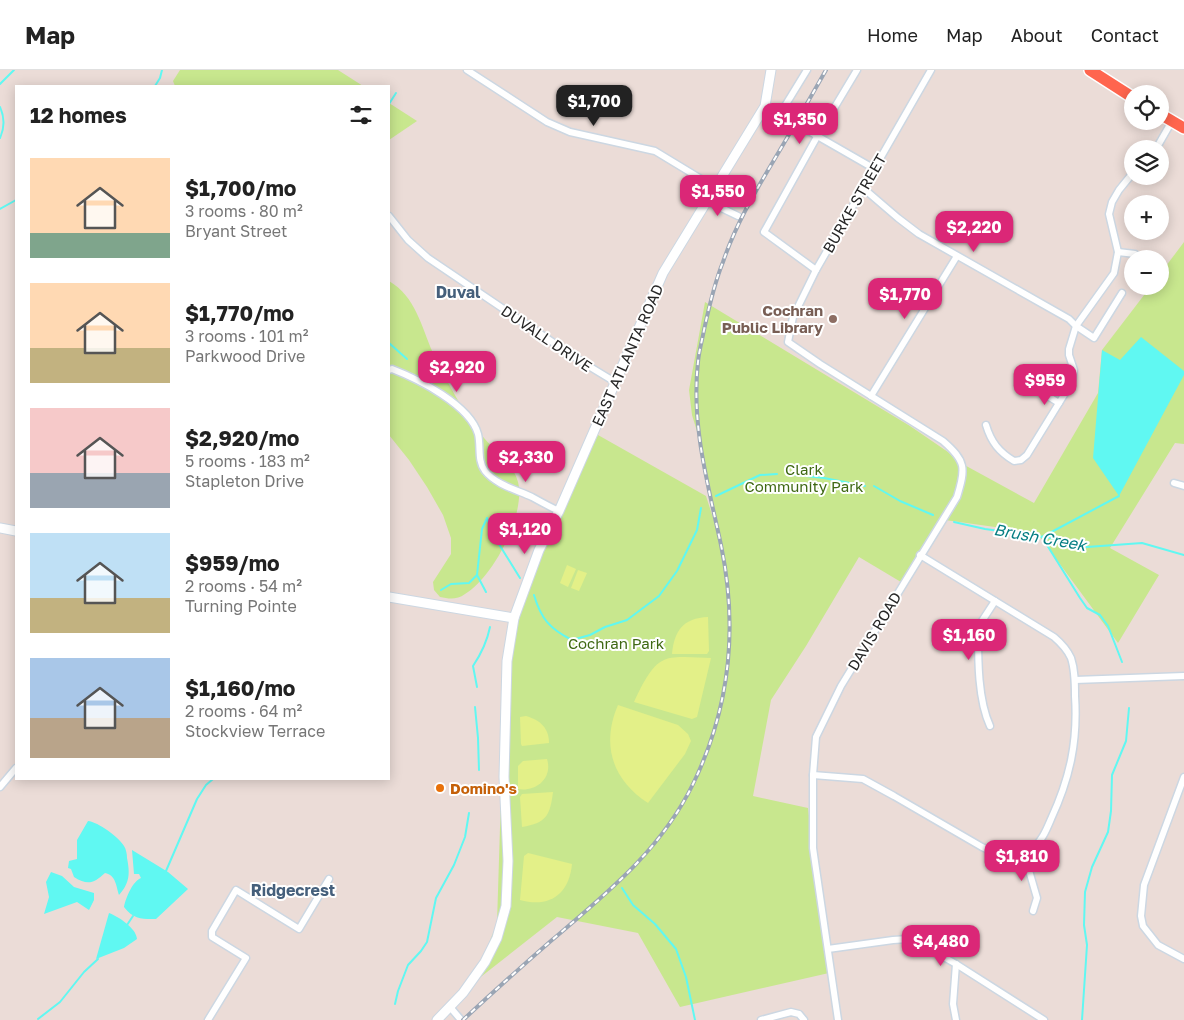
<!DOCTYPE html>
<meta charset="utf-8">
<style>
body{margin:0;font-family:"Golos Text",sans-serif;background:#f6f6f6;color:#222;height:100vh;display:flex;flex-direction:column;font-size:19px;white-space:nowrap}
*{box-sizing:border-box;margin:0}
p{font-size:16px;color:#767676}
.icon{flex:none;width:28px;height:28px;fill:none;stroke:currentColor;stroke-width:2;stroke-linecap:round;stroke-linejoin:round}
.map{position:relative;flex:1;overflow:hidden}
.side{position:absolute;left:15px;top:15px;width:375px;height:695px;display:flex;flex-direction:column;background:#fff;border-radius:0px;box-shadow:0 2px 12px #0003}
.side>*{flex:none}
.tools{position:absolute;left:1124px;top:15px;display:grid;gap:10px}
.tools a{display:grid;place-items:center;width:45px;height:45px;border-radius:50%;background:#fff;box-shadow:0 2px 12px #0003;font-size:25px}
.price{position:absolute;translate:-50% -42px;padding:0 11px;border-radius:10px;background:#db2777;color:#fff;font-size:16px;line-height:32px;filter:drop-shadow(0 1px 2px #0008)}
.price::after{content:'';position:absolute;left:50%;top:30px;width:15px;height:11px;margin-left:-8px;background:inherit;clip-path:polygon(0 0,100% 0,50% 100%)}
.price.current{background:#222;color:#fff}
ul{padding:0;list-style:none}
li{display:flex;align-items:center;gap:15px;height:125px;padding:0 15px}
li span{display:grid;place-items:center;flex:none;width:140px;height:100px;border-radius:0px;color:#555}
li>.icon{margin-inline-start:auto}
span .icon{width:60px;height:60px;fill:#fffc;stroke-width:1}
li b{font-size:21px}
h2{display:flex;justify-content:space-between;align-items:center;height:60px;padding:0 15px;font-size:21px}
header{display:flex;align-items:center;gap:30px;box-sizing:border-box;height:70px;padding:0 25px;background:#fff;border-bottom:1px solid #e0e0e0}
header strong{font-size:24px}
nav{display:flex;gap:28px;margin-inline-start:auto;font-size:18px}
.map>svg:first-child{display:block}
</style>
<header>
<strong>Map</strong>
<nav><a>Home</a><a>Map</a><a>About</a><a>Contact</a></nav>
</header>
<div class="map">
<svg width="1184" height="950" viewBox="0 0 1184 950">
<rect width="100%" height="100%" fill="#ebdcd7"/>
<g fill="#c8e78e">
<path d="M180 0H338L363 16H175L173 11Z"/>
<path d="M389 33 417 51 389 70Z"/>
<path d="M1184 172V374L1175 373 1110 478 1159 505 1118 573 1037 463 945 450 957 427 906 515 859 487 806 576 771 630 753 726 808 738 829 903 680 937 638 863 557 847 473 913 497 853 505 598 533 494 598 365 706 426 718 463 702 392 699 368 692 345 689 320 705 232 910 356 948 382 959 392 1034 433 1098 323 1102 280 1151 216H1160V204Z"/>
<path d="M389 211C416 227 421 256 433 283 440 298 448 313 456 327 464 341 473 355 484 368 496 382 513 393 518 412 526 445 493 507 465 524 457 530 449 529 440 527L434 520 433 512 451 484V468L443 445 427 417 409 390 389 365Z"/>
</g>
<g fill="#e3f088">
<path d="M567 495 576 499 568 517 560 513Z"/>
<path d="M578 500 587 503 579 521 571 518Z"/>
<path d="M708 547 709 581 707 584H672C674 561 683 548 708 547Z"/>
<path d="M685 587 711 588 697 647 692 649 634 632C640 619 651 595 664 590 670 587 678 587 685 587Z"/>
<path d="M618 635 678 655 688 664 691 671 685 684 648 733C612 710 601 674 618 635Z"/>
<path d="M526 646C540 650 549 658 549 673L522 676 521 674 520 647Z"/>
<path d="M547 689C553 708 536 722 518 719V696L523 691Z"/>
<path d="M553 722C550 746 546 753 522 757L520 727 522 724Z"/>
<path d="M528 783 572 794C569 825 549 838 520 830L524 786Z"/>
</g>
<g fill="#60f8f2">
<path d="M1141 267 1184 301V305L1119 426 1093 388 1102 280 1120 290Z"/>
<path d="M88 751C98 752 119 767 124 776 126 779 127 784 127 788 130 803 130 813 119 825 116 816 116 805 105 803 94 813 88 816 74 807L71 799 68 798 69 791 77 789V770Z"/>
<path d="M132 780 168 802 188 819 156 849C143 849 134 850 124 837 126 827 133 811 141 808L139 804H134Z"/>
<path d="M51 802 62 806 74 817 94 823V830L89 840 77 832 44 844 49 827 46 812Z"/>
<path d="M109 843C119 847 136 858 137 869L124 878 96 889Z"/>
</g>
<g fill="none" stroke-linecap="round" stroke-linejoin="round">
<g stroke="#60f8f2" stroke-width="2">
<path d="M0 14 14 0"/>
<path d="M155 16 160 8 162 0"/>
<path d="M389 34 396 23"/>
<path d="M0 37C5 48 5 57 0 68"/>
<path d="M0 139 16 130"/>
<path d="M389 273 407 289"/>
<path d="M788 404 824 408 865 416"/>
<path d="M874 416 900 431 933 445"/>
<path d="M716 426 760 405 777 404"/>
<path d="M487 448 492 463 520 508"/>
<path d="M954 452 985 459 1051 468 1066 473 1087 477 1142 473 1184 485"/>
<path d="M1042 467 1080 528 1087 538 1100 545 1108 556 1122 592"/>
<path d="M1042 467 1119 426"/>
<path d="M477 505 486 522"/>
<path d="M441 520 451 514 469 513 477 505 482 459 487 448"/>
<path d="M534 525C541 549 550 559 572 570L590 565 605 557 627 550 659 526 677 501 697 460 701 438"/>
<path d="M477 617 473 596C481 584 487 572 490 557"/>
<path d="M475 637 478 668 479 700"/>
<path d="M166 801 197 729 206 715 213 709"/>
<path d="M622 818 633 835 655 854 676 879 686 907 695 950"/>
<path d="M127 855 133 846"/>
<path d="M395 934 398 921 408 895 421 881 427 872 436 828 454 795 465 767 469 743"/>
<path d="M38 949 60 932 84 902 98 889"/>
<path d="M1082 950 1087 875 1084 855 1085 822 1092 797 1108 762 1111 741 1112 705 1126 671 1129 638"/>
</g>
<g stroke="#ccd7e2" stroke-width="9">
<g id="street">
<path d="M467 0 547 52 570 62 655 81 716 118"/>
<path d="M765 36 873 98"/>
<path d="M780 44 807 0"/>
<path d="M1156 79 1172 51"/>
<path d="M863 118 898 148 919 164 1069 249 1076 256 1094 268 1122 223"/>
<path d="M707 131 738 146"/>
<path d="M389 146 408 170 428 188 582 292 615 312"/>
<path d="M1118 182 1135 184 1141 189"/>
<path d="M816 200 764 162 818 65 857 0"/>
<path d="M389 300 392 299C418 309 470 335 478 364 481 376 477 391 485 401 496 415 517 420 532 427 541 432 550 437 559 441"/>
<path d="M1046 325 1059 333"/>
<path d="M871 326 957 186"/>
<path d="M986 355C991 372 999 382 1014 391L1021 390 1027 385 1072 312 1074 300 1069 285V279L1076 256 1114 203 1118 182 1109 144 1112 132 1119 120 1132 104"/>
<path d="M1174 413 1184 416"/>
<path d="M1075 610 1184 606"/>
<path d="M990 656C978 630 978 590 978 562L980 554 995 531"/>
<path d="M813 705 863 709 894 726 982 777C996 784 1015 789 1030 780 1041 773 1046 761 1051 749 1070 708 1078 671 1075 626 1075 613 1075 600 1071 588 1067 579 1061 573 1054 567L920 485"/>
<path d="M1184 707 1144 815 1141 846 1143 856 1158 875 1184 889"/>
<path d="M0 717 16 698"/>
<path d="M1024 783 1037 828 1033 841"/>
<path d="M828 879 893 870 908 869 917 872 956 894 1044 950"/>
<path d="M450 937 461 950"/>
<path d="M208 950 246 888 212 867V861L236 820 299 859 329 809"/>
<path d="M761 950 791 942 799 944 804 950"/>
<path d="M838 950 813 778V705L816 667 841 616 957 427C966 398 966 391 943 371L820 294 788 272 793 247 816 200 931 0"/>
<path d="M956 950 953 934 956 894"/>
</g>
</g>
<g stroke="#ccd7e2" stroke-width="11">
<g id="secondary">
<path d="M0 458 16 461"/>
<path d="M389 527 514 548"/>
<path d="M437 950 463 923 485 892 497 868 506 836 508 791 504 707 507 591 514 548 539 480 559 441 663 203 765 36 771 0"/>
</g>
</g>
<g stroke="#fff" stroke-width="14">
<g id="highway">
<path d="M1090 0 1132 27"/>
<path d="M1160 44 1184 58"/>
</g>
</g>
<use href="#street" stroke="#fff" stroke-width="6"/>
<use href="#secondary" stroke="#fff" stroke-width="9"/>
<use href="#highway" stroke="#ff654e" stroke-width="11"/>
<g stroke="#9aa5b4" stroke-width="4">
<path id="rail" d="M463 950C492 923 522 896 552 870 607 823 661 780 693 714 730 638 738 557 721 475 708 414 691 356 698 292 699 281 702 271 704 260 709 237 714 214 723 192 735 156 755 122 774 90 792 60 809 30 826 0"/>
</g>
<use href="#rail" stroke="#fff" stroke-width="2" stroke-dasharray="5.5" stroke-linecap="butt"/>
</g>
<circle fill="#8d6e63" stroke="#fff" stroke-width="2" cx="833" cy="249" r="5"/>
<circle fill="#e8710a" stroke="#fff" stroke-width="2" cx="440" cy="718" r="5"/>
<g text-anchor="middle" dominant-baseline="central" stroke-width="4" stroke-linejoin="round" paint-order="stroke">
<g font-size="15" fill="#272727" stroke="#fff">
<text transform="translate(854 133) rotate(-60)">BURKE STREET</text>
<text transform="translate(547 268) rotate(34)">DUVALL DRIVE</text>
<text transform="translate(627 285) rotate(-66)">EAST ATLANTA ROAD</text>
<text transform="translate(874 561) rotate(-59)">DAVIS ROAD</text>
</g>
<g font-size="15" font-weight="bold" fill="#785e54" stroke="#fff" text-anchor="end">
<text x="823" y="240">Cochran<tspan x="823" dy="17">Public Library</tspan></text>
</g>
<g font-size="15" fill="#3f6813" stroke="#fff">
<text x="804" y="399">Clark<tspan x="804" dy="17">Community Park</tspan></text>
<text x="616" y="573">Cochran Park</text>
</g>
<g font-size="15" font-weight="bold" fill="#c56008" stroke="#fff" text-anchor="start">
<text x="450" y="718">Domino's</text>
</g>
<g font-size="16" font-weight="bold" fill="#455f7b" stroke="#fff">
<text x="458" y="222">Duval</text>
<text x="293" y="820">Ridgecrest</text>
</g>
<g font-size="16" font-style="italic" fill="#067e83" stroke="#fff">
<text transform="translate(1040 467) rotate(10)">Brush Creek</text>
</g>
</g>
</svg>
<div class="tools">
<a><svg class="icon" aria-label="locate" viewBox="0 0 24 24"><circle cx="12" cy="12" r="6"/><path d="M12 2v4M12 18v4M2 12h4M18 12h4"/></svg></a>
<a><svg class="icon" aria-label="layers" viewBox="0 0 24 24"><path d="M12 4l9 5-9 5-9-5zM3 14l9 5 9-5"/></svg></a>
<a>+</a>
<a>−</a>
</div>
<b class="price current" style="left:594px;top:57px">$1,700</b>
<b class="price" style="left:800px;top:75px">$1,350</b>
<b class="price" style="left:718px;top:147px">$1,550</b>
<b class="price" style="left:974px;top:183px">$2,220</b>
<b class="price" style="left:905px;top:250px">$1,770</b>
<b class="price" style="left:457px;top:323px">$2,920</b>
<b class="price" style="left:1045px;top:336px">$959</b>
<b class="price" style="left:526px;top:413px">$2,330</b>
<b class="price" style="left:525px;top:485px">$1,120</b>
<b class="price" style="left:969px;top:591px">$1,160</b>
<b class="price" style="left:1022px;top:812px">$1,810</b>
<b class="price" style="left:941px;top:897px">$4,480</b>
<section class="side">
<h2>12 homes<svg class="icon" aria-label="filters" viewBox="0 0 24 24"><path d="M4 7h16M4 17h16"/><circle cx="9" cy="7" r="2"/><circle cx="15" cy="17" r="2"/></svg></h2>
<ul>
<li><span style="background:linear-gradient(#ffd9b3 75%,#7fa58c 0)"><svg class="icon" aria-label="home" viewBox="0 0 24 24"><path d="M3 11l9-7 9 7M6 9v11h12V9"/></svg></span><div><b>$1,700/mo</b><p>3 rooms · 80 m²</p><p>Bryant Street</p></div></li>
<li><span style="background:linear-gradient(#ffd9b3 65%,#c2b280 0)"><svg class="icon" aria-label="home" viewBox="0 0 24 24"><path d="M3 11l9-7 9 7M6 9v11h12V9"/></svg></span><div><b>$1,770/mo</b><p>3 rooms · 101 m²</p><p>Parkwood Drive</p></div></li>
<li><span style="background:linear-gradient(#f6c9c9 65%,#9aa5b1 0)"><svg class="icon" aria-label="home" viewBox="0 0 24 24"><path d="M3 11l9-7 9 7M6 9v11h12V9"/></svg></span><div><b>$2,920/mo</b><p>5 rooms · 183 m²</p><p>Stapleton Drive</p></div></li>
<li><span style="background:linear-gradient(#bfe0f5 65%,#c2b280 0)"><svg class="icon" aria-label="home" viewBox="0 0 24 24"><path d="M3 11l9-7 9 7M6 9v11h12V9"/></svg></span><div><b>$959/mo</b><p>2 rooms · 54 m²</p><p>Turning Pointe</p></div></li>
<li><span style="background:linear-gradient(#a9c7e8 60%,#b9a48a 0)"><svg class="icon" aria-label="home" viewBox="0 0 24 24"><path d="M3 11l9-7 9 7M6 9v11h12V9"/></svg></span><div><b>$1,160/mo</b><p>2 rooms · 64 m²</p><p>Stockview Terrace</p></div></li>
</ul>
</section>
</div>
